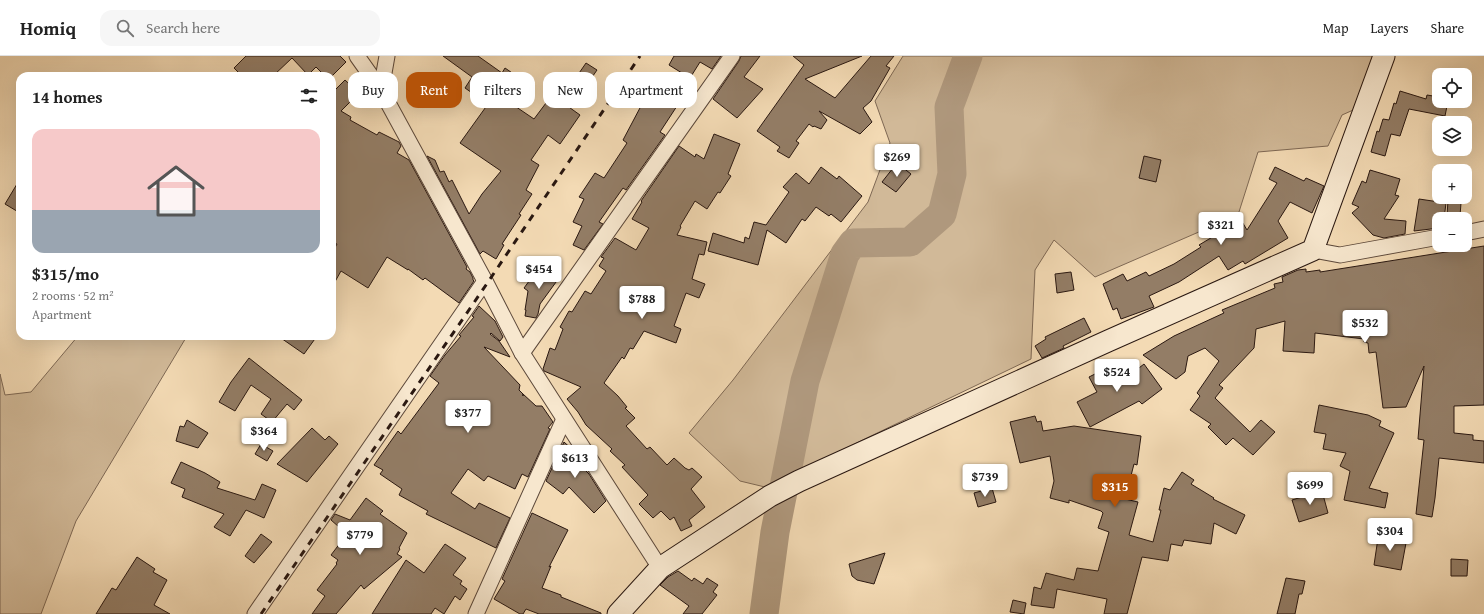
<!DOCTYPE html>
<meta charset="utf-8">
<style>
body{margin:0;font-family:"Gentium Book Plus",serif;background:#f6f6f6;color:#222;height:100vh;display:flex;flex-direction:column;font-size:15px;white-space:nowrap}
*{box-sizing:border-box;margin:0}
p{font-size:13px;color:#767676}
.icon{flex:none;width:22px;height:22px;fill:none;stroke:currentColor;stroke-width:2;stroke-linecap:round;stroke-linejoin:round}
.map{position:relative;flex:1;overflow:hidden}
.drawer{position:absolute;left:16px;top:16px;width:320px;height:268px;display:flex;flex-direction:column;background:#fff;border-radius:12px;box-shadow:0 4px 16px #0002}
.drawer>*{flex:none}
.guide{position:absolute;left:348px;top:16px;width:380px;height:36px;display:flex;gap:8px}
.fabs{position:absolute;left:1432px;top:12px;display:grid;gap:8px}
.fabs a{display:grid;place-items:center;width:40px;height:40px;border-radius:8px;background:#fff;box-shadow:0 4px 16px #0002;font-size:20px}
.price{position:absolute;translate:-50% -34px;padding:0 9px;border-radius:4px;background:#fff;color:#222;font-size:13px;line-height:26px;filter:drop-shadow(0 1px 2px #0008)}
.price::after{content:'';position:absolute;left:50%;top:24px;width:12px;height:9px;margin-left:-6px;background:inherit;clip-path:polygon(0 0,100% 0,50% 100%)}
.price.active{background:#b45309;color:#fff}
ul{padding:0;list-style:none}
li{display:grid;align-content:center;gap:8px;height:212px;padding:0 16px}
li span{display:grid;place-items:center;height:124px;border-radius:12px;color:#555}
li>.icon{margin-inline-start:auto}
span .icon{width:72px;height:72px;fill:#fffc;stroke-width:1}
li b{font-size:17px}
h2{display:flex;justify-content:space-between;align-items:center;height:48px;padding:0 16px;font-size:17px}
.chip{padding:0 14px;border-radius:12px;background:#fff;box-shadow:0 4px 16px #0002;font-size:14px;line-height:36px}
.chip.active{background:#b45309;color:#fff}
header{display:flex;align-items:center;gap:24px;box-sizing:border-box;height:56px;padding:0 20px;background:#fff;border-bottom:1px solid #e0e0e0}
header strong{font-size:19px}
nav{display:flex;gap:22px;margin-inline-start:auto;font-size:14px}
.search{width:280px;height:36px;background:#f6f6f6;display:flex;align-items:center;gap:10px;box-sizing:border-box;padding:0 14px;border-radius:12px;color:#767676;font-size:15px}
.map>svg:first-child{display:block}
</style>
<header>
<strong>Homiq</strong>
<div class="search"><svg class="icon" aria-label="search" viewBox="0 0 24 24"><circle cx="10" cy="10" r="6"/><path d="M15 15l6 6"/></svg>Search here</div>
<nav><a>Map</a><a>Layers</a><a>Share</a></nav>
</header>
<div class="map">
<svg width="1484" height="558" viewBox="0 0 1484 558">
<rect width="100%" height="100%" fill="#f3dab4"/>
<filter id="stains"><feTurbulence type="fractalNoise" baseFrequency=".005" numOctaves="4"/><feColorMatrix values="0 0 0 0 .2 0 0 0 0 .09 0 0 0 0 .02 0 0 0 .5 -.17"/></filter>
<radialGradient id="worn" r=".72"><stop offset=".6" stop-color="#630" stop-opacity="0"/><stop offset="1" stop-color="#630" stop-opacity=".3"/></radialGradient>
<g fill="#d1b998" stroke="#7e6854">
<path d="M903 0H1378L1360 51 1342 59 1328 90 1258 96 1238 159 1095 221 1054 184 1035 214 1031 303 765 431 740 425 689 377 733 324 868 146 890 87 875 45Z"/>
<path d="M78 280H187L76 465 41 558H0V318L5 339 31 336Z"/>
</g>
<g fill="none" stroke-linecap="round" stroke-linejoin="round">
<path stroke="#af987d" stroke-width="29" d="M764 558 775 476 805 325 845 198 853 187 910 186 942 158 952 118 949 51 968 0"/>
</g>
<g fill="#937d66" stroke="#2a1811">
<path d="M246 0H340L346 6 332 20H325L316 11 308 19 292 2 273 20H242L234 12Z"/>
<path d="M443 0H478L502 17 505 12 518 21 503 42 534 63 552 39 580 59 560 88 548 79 531 104 539 109 526 134 532 138 519 158 521 159 502 188 504 189 496 203 483 195 480 198 427 100 435 104 440 116 444 115 449 126 452 124 469 158 482 138 501 115 460 87 488 48 465 32 472 21Z"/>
<path d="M674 0H721L712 13 700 6 690 22 669 9Z"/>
<path d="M741 0H760L744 21 763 33 737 62 713 43 739 5Z"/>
<path d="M793 0H862L805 23 835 42 871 0H894L886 10 890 12 871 45 863 52 872 66 860 78 819 55 827 64 821 73 814 70 813 71 809 68 796 85 799 87 789 102 777 95 780 91 757 75 804 9Z"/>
<path d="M586 7 597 14 586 30 575 23Z"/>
<path d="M345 24 359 37 341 55 351 61 350 64 377 79 379 76 399 86 401 90 397 97 409 104 467 211 466 213 470 216 473 222V224L474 225 459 247 425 222 423 224 408 213V214L387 201 368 232 341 215 332 231V197L337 188 332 186V37Z"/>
<path d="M424 24 437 32 430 42H425L416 37Z"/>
<path d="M650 33 670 43 669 45 677 50 660 76 665 79 626 134 623 132 599 166 603 168 584 194 573 189 582 170 573 166 584 143 579 141 595 117 604 122 627 87 623 84Z"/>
<path d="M1400 35 1426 43 1427 39 1439 41V45H1448L1445 60 1409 53 1400 80 1391 78 1385 100 1371 96 1377 75 1379 76 1383 63 1389 64 1394 47 1396 48Z"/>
<path d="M714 78 740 88 728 118 731 120 720 137 718 136 707 153 695 145 680 170 681 171 677 179 707 186 704 199 699 198 692 223 705 228 699 242 686 237 674 270 681 273 676 287 644 275 633 293 630 292 624 303 622 301 604 327 618 340 627 351 625 352 635 362 626 370 647 393 650 391 667 409 674 402 685 412 689 414 692 412 702 421 691 433 705 451 689 464 692 470 681 475 674 461 670 464 661 455 653 462 639 448 648 439 622 411 625 409 610 395 612 393 586 369 578 356 567 343 581 331 544 315 543 313 550 292 555 294 563 273 560 271 569 255 572 256 585 235 591 238 606 215 599 210 604 202 601 201 615 182 636 194 649 172 632 163 642 146 641 145 679 90 695 101 696 98 704 103Z"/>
<path d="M1144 100 1161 104 1156 126 1139 122Z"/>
<path d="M897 107 911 118 896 136 882 126Z"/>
<path d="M821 111 837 123 839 120 862 140 841 166 831 158 829 160 816 151 805 165 802 163 786 187 767 174 758 209 708 195 713 177 744 187 745 181 749 183 754 166 766 169 789 136 783 131 796 117 809 128Z"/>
<path d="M1275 111 1304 125 1306 122 1324 130 1312 157 1290 146 1278 165 1288 182 1245 208 1243 205 1228 214 1219 200 1179 226 1149 240 1154 251 1121 263 1117 252 1113 254 1103 228 1123 218 1127 225 1146 216 1149 220 1174 208 1201 191 1199 189 1241 164 1247 174 1277 127 1269 123Z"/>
<path d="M1370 114 1400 123 1395 139 1399 140 1384 163 1406 165 1405 178 1384 182 1373 179 1352 157 1359 151 1352 148 1362 125 1366 127Z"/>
<path d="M20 123V157L5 148Z"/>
<path d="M1419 143 1446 147 1444 163H1439V172L1414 175Z"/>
<path d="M1448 145 1461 147 1460 160 1447 159Z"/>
<path d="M1484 190V349L1454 350V377L1473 379V384L1484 385V407L1439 402 1435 442 1432 461 1416 458 1424 384 1418 383 1424 310 1406 351 1383 352 1376 296 1369 297 1368 287 1364 286V283L1315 277 1314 297 1283 295 1285 265 1256 273 1254 292 1219 329 1223 332 1215 342 1250 376 1261 364 1275 376 1253 399 1233 382 1226 389 1208 371 1211 368 1190 354 1200 340 1197 337 1219 305 1205 292 1188 300 1185 316 1176 323 1143 299 1174 280 1224 257 1222 254 1275 232 1274 228 1283 226 1282 221 1298 214 1306 213V216L1320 214V216Z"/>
<path d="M541 209 559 222 540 248 538 258 536 262 525 260 526 254H525L528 235 524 232Z"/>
<path d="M1071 216 1074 234 1057 237 1055 218Z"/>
<path d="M479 250 495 265 503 281 500 285 491 277 490 278 499 285 510 301 484 291 520 329 519 334 523 338V340V338L536 350H542L553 366 548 372 550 373 528 421 522 418 515 433 488 420 484 425 468 413 451 437 475 453 479 447 510 462 496 492 426 458 428 455 399 439 402 433 380 418 383 414 374 409 398 375 401 378 439 327 430 320 445 299 461 280 459 279 474 261 472 260Z"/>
<path d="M1084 262 1091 276 1063 290 1064 292 1042 302 1035 290 1046 283 1045 281Z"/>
<path d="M278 280H317L304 298Z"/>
<path d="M249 302 302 344 294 354 287 348 272 366 261 358 271 343 251 329 235 355 219 346 231 326Z"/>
<path d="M1117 307 1125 323 1144 308 1162 333 1142 348 1139 345 1090 371 1077 346 1097 336 1089 321Z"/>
<path d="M1319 349 1368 359 1381 365 1379 370 1394 377 1369 432 1381 435V436L1388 437 1385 452 1344 444 1350 415 1340 410 1346 397 1323 393 1326 378 1314 376Z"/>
<path d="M1035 360 1037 366 1041 365 1043 375 1074 370 1141 380 1137 409 1134 408 1125 443 1138 446 1129 479 1153 486 1161 454H1159L1164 432 1170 434 1182 416 1194 424 1191 428 1214 442 1213 443 1245 459 1236 478 1214 467 1211 488 1184 484 1182 490 1171 488 1168 505 1142 501 1127 558H1104L1107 543 1057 533 1054 552 1031 549 1034 531 1041 533 1046 517 1074 524 1077 512 1098 515 1109 476 1098 472 1103 457 1101 455 1069 444V447L1050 442 1054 425 1050 400 1020 407 1010 366Z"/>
<path d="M187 364 208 377 198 392 176 385 180 370 184 371Z"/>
<path d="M312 372 325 384 329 380 338 388 307 426 277 408Z"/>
<path d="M564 386 575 396 571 400 589 418 606 445 594 457 569 431 563 438 546 425Z"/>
<path d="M261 388 273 395 267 405 255 398Z"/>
<path d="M181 406 205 417 220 426 217 432 255 444 262 428 276 434 264 462 246 454 230 480 214 471 224 458 182 441 185 433 171 427Z"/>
<path d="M992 432 996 446 978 451 974 437Z"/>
<path d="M1322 435 1328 457 1299 466 1292 444Z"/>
<path d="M366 442 383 455 380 458 407 477 399 492 400 493 397 498 402 501 364 533 361 529 336 558H312L325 540 317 534 337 508 336 507 338 504 331 499 347 478 331 464 335 458 350 464Z"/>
<path d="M532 457 568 474 549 511 551 510 542 532 561 539V541L601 557V558H539L526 553 523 558H520L494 543 505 525 502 523Z"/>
<path d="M1385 476 1401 479 1400 486 1406 487 1401 514 1374 509 1378 482 1383 483Z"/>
<path d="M261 478 272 486 254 507 245 500Z"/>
<path d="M445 488 466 502 453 519 462 525 460 528 467 533 460 544 455 540 444 558 435 552 431 558H372L406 504 424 517Z"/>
<path d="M885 497 874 528 857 524 852 520 849 508Z"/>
<path d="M137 501 155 513 153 516 167 524 154 549 170 558H96L112 532 116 534Z"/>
<path d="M1451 503 1468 504 1467 520H1451Z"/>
<path d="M678 515 692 525 694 522 703 528 707 522 718 529 713 536 717 539 702 558H683L689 550 660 529 668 521Z"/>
<path d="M1286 522 1305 525 1302 538H1299L1295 558H1277Z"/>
<path d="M1013 544 1026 547 1024 558 1010 556Z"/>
</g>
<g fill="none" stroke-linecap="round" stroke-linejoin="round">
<g stroke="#5c483a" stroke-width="17">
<g id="minor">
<path d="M357 0 381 34 485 225 522 297 660 512"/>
<path d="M381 34 387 0"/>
<path d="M1465 177 1484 173"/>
<path d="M1313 194 1340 199 1439 181"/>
<path d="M522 297 732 0"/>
<path d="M255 558 485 225"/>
<path d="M476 558 564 363"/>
</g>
</g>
<g stroke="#2a1811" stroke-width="23">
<path id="secondary" d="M618 558 660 512 770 440 799 425 1108 285 1313 194 1384 0"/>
</g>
<use href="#minor" stroke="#f7e7ce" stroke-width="15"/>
<use href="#secondary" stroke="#f7e7ce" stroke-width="21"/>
<path stroke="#2a1811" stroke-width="3" stroke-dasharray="7 7" stroke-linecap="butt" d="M261 558 486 229 640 0"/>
</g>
<rect width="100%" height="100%" filter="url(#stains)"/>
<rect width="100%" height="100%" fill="url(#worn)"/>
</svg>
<div class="fabs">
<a><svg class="icon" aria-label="locate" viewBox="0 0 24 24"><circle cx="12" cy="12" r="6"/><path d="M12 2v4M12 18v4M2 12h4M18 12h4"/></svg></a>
<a><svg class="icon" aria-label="layers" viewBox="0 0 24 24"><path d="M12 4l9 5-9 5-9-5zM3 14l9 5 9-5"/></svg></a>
<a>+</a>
<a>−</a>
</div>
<b class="price" style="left:897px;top:122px">$269</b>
<b class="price" style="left:1221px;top:190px">$321</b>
<b class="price" style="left:539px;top:234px">$454</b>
<b class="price" style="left:642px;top:264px">$788</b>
<b class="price" style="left:1365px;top:288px">$532</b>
<b class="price" style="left:1117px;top:337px">$524</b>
<b class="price" style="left:468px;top:378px">$377</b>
<b class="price" style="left:264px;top:396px">$364</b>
<b class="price" style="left:575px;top:423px">$613</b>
<b class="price" style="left:985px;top:442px">$739</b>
<b class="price" style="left:1310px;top:450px">$699</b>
<b class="price active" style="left:1115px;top:452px">$315</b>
<b class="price" style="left:1390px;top:496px">$304</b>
<b class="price" style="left:360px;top:500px">$779</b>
<div class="guide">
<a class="chip">Buy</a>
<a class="chip active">Rent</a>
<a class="chip">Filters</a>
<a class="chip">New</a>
<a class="chip">Apartment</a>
</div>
<section class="drawer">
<h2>14 homes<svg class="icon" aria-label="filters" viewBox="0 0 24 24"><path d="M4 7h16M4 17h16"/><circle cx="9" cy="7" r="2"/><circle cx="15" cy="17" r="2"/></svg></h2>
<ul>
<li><span style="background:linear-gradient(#f6c9c9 65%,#9aa5b1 0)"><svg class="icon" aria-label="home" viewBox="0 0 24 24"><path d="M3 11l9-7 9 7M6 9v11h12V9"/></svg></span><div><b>$315/mo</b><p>2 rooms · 52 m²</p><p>Apartment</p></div></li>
</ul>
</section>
</div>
